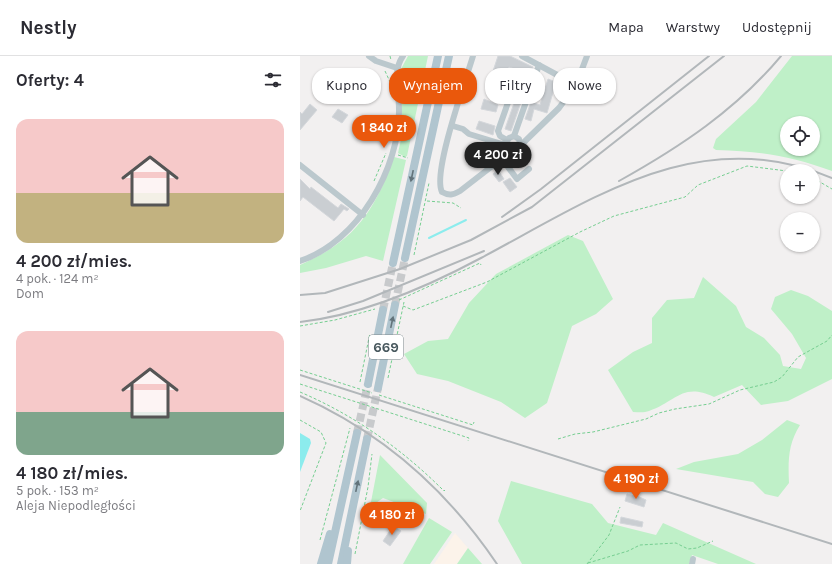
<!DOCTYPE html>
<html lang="pl">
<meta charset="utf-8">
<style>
body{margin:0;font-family:Karla,sans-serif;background:#f2f2f3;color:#2b2b33;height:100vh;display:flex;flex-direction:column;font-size:15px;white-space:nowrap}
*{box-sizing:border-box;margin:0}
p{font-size:13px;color:#7c7c81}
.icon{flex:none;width:22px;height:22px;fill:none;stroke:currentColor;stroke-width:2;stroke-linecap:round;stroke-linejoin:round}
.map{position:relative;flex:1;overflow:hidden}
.drawer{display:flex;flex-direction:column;background:#fff;width:300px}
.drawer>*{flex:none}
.banner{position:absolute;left:12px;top:12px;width:380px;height:36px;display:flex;gap:8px}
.tools{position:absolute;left:480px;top:60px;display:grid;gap:8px}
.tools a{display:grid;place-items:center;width:40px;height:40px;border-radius:50%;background:#fff;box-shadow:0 1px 3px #0004;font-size:20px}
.price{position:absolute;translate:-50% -34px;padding:0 9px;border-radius:14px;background:#ea580c;color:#fff;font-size:13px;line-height:26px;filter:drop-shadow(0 1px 2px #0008)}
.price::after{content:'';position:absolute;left:50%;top:24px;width:12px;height:9px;margin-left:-6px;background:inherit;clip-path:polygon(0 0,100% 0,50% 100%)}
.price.current{background:#222;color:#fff}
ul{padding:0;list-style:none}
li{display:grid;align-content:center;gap:8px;height:212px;padding:0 16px}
li span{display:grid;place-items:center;height:124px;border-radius:12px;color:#555}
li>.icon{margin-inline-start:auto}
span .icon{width:72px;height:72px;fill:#fffc;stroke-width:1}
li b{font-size:17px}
h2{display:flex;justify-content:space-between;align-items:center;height:48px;padding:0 16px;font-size:17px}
.chip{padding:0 14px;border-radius:16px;background:#fff;box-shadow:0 1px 3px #0004;font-size:14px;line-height:36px}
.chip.current{background:#ea580c;color:#fff}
header{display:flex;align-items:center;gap:24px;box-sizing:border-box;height:56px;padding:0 20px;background:#fff;border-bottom:1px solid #e1e1e2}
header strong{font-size:19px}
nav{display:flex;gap:22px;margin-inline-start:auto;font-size:14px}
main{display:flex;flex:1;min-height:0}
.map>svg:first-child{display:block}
</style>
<header>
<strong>Nestly</strong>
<nav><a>Mapa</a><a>Warstwy</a><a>Udostępnij</a></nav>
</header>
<main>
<section class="drawer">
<h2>Oferty: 4<svg class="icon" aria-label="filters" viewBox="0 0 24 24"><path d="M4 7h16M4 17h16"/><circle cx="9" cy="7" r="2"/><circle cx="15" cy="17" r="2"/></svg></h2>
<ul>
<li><span style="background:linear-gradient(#f6c9c9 60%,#c2b280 0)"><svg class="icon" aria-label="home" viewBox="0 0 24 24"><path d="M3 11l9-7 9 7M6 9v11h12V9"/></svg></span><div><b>4 200 zł/mies.</b><p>4 pok. · 124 m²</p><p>Dom</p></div></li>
<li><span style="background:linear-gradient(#f6c9c9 65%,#7fa58c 0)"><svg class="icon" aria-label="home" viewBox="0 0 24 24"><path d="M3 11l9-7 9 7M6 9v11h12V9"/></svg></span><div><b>4 180 zł/mies.</b><p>5 pok. · 153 m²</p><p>Aleja Niepodległości</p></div></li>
</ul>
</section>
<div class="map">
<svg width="532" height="508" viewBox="0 0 532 508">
<rect width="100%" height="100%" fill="#f2f0f0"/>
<path fill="#fcf3ea" d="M155 477 168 492 157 508H134Z"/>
<g fill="#bff0c8" fill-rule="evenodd">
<path d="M108 0H128L107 100 105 101 98 97 104 70H102L101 13Z"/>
<path d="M492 0H532V115C490 100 460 95 416 94L413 92 416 83 456 46ZM487 67H513V93H487Z"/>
<path d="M94 101 106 104 83 205 66 200 26 212 0 217V209C56 184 74 156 94 101Z"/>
<path d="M268 179 283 185 313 243 296 258 272 270 247 347 225 362 201 346 148 325 117 318 104 298 128 285 148 283 169 247 196 218Z"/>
<path d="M403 221 436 250 446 271 464 282 480 299 483 310 501 313 506 302 492 278 471 253 475 241 491 234 508 240 532 255V323L488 345 461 349 442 329 414 341C382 326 376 346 349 355 344 357 338 356 333 356L308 314 333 296 352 287V262L367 244 394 242Z"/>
<path d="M487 364 500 369C488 388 488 405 489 427L478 441 465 438 453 426 376 413 394 406 438 398 462 384Z"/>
<path d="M80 399 127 447 126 458 83 442 70 451Z"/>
<path d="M211 425 292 448 308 467 356 479 363 467 456 508H418L392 499 389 508H222L198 465Z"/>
<path d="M129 462 152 476 130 508H103Z"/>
<path d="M168 492 182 508H157Z"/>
</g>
<path fill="#8ceced" d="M0 377 10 383 11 387 0 416Z"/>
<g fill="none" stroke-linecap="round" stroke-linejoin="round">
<path stroke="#8ceced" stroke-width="2" d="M129 182 166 164"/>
</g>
<g fill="#caced2" stroke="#d4d7db">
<path d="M198 0H210L233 11 230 18 209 11 202 31 189 27Z"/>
<path d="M248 23 256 26 247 57 234 53 231 65 225 63 231 46 240 49Z"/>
<path d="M221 27 227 29 211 75 205 73Z"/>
<path d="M28 33 34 38 27 46 21 41Z"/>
<path d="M184 43 198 49 196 56 181 53Z"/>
<path d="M10 48 17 54 0 74V56L2 58Z"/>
<path d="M38 53 48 59 42 67 32 61Z"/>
<path d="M179 65 195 70 193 79 176 73Z"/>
<path d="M198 114 204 123 199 126 193 118Z"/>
<path d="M210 122 217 131 210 136 203 126Z"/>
<path d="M0 123 10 133 11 131 38 152 41 148 49 153 47 155 44 153 34 165 3 141 0 145Z"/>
<path d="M327 438 334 440 335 439 346 444 344 451 325 445Z"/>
<path d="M321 461 343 466 342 471 320 467Z"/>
<path d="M93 470 101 475 90 490 83 485Z"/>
</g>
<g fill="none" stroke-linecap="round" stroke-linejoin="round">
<g stroke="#c8cacc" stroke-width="8" stroke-dasharray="8 4" stroke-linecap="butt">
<path d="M95 249 105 202"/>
<path d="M83 254 93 207"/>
<path d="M57 377 68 328"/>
<path d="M67 383 78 332"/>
</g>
<g stroke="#76ce91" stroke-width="1" stroke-dasharray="3 2" stroke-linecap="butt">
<path d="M90 0 91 4"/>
<path d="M85 15 91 28"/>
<path d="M98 99 108 102"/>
<path d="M513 122 532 133"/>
<path d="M74 125 86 97"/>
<path d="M127 145 153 147 161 152"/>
<path d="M114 199 129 127"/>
<path d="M99 244 180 207 181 209"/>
<path d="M103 250 113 254 187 226 280 176 314 160 385 141 398 129 447 110 487 115"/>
<path d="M0 270 35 264 75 253"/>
<path d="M0 314 72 337"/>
<path d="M88 322 104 246"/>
<path d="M60 326 70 277"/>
<path d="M0 328 169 382 168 385"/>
<path d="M0 336C54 359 102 393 144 435L145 434"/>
<path d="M79 339 173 369 174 366"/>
<path d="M0 364 21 376 26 387 0 455"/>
<path d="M258 383 275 378 293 376 346 363 359 357 375 353 409 348 440 334 474 326 482 321 498 301 527 285 532 279"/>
<path d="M20 484 50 372"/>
<path d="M55 498 68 431 72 398"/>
<path d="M288 507 328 495 340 489 376 487 388 493 397 492 413 485"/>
<path d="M287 508 309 479 320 451"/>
</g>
<g stroke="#bbc8cd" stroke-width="6">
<path d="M69 0 76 5 97 12"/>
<path d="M173 0C166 24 132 117 142 136 149 140 153 139 160 135L213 94"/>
<path d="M222 0 276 29"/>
<path d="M153 70 163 73 169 78 202 88H207"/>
<path d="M214 80 239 9"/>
<path d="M207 84 200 80 198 75 217 21 232 26"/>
<path d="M220 88 219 83 214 80 209 82C206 86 206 90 211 93L218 92 259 52 276 29 287 0"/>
<path d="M202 103 217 123 229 113"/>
<path d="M0 109 63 159"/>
<path d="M208 110 219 102"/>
<path d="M0 205C58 186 100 112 99 53 99 36 92 15 103 0"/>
<path d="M392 508 393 503"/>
</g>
<g stroke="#b0c5cf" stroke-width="8">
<path d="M105 202 149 0"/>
<path d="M93 207 138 0"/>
<path d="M68 328 83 254"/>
<path d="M78 332 95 249"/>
<path d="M21 508 30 478"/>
<path d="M28 508 57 377"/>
<path d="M41 508 67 383"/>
<path d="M47 508 48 495"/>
</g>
<g stroke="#b2b7ba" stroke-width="2">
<path d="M319 125C380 91 436 54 481 0"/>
<path d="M202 161 241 133 409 0"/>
<path d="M0 239 25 237 100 213 171 184 232 151 424 0"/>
<path d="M28 256 63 245 184 195"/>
<path d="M0 266C63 259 125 232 181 202 294 142 400 66 532 122"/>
<path d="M0 319 532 488"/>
<path d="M0 340C81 376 147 434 197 508"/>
</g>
</g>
<defs><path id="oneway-solid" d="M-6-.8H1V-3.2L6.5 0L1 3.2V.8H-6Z"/></defs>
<g fill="#62737a">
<use href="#oneway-solid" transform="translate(112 120) rotate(102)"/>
<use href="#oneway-solid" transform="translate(92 266) rotate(-78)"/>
<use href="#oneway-solid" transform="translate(57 430) rotate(-78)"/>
</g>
<g text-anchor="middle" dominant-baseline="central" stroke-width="3.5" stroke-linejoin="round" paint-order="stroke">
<rect fill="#fff" stroke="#7f8a8e" stroke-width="1" x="69" y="279" width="34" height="24" rx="3"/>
<g font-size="14" font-weight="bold" fill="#48585e">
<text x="86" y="291">669</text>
</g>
</g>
</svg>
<div class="tools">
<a><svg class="icon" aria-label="locate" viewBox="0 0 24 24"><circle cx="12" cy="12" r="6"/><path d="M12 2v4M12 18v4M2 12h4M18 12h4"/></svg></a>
<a>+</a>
<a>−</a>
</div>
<b class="price" style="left:84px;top:93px">1 840 zł</b>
<b class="price current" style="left:198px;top:120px">4 200 zł</b>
<b class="price" style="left:336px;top:444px">4 190 zł</b>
<b class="price" style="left:92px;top:480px">4 180 zł</b>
<div class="banner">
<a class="chip">Kupno</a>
<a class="chip current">Wynajem</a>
<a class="chip">Filtry</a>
<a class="chip">Nowe</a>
</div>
</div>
</main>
